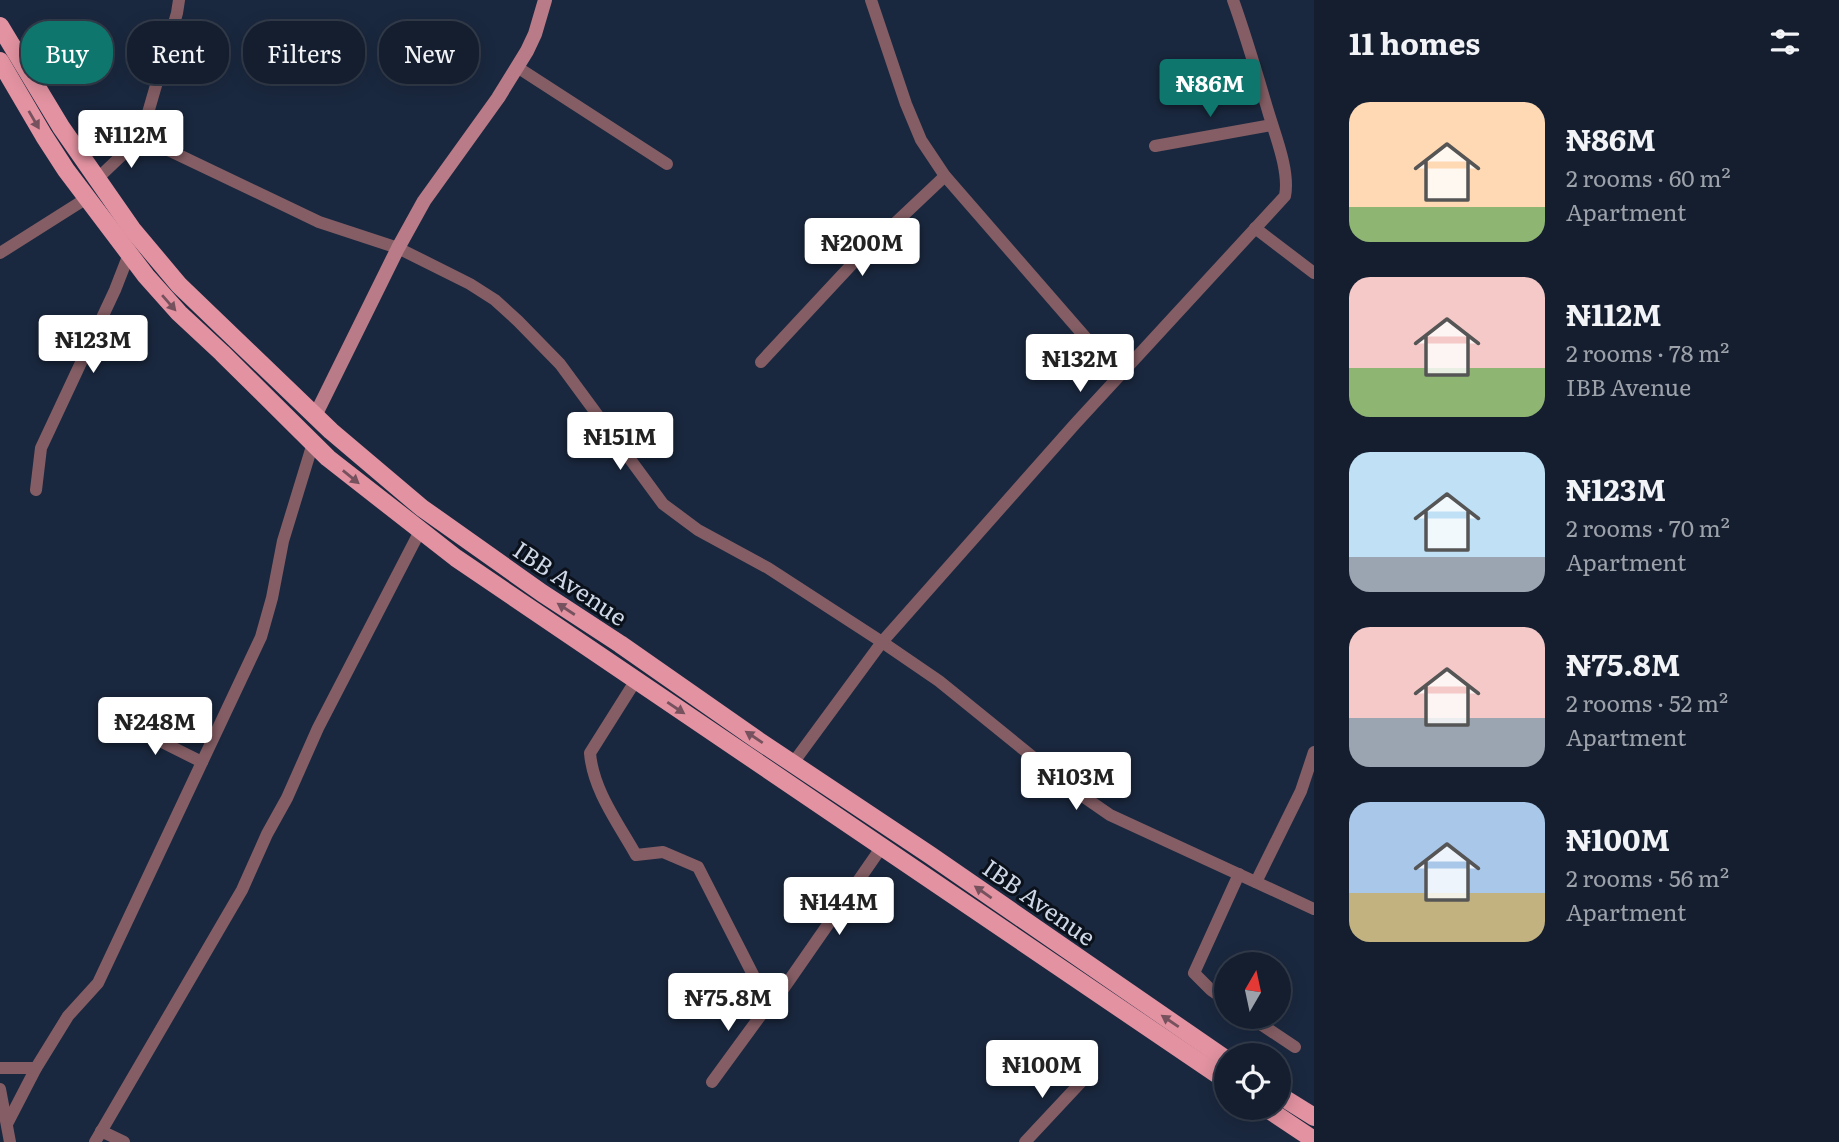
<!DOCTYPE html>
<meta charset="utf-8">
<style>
body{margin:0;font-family:Literata,serif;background:#1d2737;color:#f1f3f6;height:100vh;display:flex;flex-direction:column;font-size:26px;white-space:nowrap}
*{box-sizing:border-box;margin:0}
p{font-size:23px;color:#9da2aa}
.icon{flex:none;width:38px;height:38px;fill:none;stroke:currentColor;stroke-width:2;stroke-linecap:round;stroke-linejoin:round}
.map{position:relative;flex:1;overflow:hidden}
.sheet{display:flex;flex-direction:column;background:#141e2f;width:525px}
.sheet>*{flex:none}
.hud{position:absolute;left:21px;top:21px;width:665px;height:63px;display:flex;gap:14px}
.needle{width:46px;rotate:9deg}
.tools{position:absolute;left:1214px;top:952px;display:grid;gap:14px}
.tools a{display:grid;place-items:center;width:77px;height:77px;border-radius:50%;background:#141e2f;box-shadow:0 4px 18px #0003,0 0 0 2px #333c4b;font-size:35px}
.price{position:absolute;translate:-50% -60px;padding:0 16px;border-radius:7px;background:#fff;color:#222;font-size:23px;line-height:46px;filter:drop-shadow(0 2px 4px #0008)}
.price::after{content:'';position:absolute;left:50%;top:42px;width:21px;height:16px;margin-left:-10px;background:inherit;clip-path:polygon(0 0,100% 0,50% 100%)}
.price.active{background:#0f766e;color:#fff}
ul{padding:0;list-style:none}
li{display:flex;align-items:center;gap:21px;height:175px;padding:0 35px}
li span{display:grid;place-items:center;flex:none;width:196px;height:140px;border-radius:21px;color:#555}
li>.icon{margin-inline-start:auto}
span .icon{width:84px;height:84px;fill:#fffc;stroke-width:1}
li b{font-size:30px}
h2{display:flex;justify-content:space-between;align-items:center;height:84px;padding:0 35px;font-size:30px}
.pill{padding:0 24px;border-radius:28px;background:#141e2f;box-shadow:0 4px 18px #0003,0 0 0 2px #333c4b;font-size:24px;line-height:63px}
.pill.active{background:#0f766e;color:#fff}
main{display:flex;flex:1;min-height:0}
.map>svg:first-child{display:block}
</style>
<main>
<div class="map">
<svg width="1314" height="1142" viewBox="0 0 1314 1142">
<rect width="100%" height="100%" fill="#1a283f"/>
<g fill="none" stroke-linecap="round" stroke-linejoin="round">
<g stroke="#855e65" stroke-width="12">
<path d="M871 0 906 104 921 140 945 176 1119 376"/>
<path d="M517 67 667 164"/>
<path d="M141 137 319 222 398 248 470 284 495 300 518 321 560 364 663 504 698 530 768 568 882 642 939 681 1071 788 1110 815 1314 909"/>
<path d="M1155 146 1272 125"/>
<path d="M97 179 141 137 177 13 179 0"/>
<path d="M1255 228 1314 273"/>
<path d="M0 253 87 198"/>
<path d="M761 362 855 261 945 176"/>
<path d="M36 490 41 448 115 290 129 254"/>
<path d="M636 680 590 753C593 790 618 823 636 855L663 852 698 867 770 1008"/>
<path d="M124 723 202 762"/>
<path d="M793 763 882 642 1075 424 1285 196C1290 171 1275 135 1268 111 1257 74 1246 36 1233 0"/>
<path d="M1256 882 1301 791 1314 752"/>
<path d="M1227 1001 1211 990 1194 973 1239 874"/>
<path d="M1250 1017 1295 1047"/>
<path d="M0 1068H36"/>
<path d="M712 1082 761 1015 770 1008 881 848"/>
<path d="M0 1089 10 1142"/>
<path d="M7 1124 36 1068 68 1016 98 983 261 637 272 598 283 541 313 443"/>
<path d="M101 1131 124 1142"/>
<path d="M95 1142 242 890 267 834 287 798 318 728 420 531"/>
<path d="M1025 1142 1083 1080"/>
</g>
<path stroke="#b97b87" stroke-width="14" d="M315 416 398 248 424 201 498 98 527 51 535 34 545 0"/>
<g stroke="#e292a1" stroke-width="18">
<path d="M0 26 61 127 132 229 179 285 331 431 422 508 542 593 620 644 756 739 930 855 1227 1060"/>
<path d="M0 61 44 136 66 170 146 276 179 313 222 353 328 458 456 558 1227 1081"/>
<path d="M1279 1095 1314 1117"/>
<path d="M1266 1108 1314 1140"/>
</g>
</g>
<defs><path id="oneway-solid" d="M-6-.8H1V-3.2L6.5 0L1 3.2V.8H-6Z" transform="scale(1.75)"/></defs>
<g fill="#76525e">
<use href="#oneway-solid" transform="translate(34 120) rotate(60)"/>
<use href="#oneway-solid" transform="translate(169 303) rotate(49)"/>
<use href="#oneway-solid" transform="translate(351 477) rotate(39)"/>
<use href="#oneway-solid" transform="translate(566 609) rotate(-147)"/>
<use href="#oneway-solid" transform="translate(676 708) rotate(34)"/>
<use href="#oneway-solid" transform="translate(754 737) rotate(-146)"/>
<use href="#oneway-solid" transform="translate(983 892) rotate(-145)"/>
<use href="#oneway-solid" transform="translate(1170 1021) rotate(-146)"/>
</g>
<g text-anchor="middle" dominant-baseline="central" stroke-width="6" stroke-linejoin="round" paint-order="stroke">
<g font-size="24" fill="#ced7e6" stroke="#0b111b">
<text transform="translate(571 582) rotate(34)">IBB Avenue</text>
<text transform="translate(1040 901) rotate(35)">IBB Avenue</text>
</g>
</g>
</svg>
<div class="tools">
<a><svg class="needle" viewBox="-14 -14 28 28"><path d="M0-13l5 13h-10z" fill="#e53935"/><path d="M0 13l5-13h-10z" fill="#9da2aa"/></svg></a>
<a><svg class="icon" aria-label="locate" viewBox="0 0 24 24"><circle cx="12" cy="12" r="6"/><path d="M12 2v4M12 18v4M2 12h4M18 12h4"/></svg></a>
</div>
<b class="price active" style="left:1210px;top:119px">₦86M</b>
<b class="price" style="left:131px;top:170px">₦112M</b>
<b class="price" style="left:862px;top:278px">₦200M</b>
<b class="price" style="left:93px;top:375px">₦123M</b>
<b class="price" style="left:1080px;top:394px">₦132M</b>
<b class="price" style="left:620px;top:472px">₦151M</b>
<b class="price" style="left:155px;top:757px">₦248M</b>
<b class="price" style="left:1076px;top:812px">₦103M</b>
<b class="price" style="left:839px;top:937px">₦144M</b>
<b class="price" style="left:728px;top:1033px">₦75.8M</b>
<b class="price" style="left:1042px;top:1100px">₦100M</b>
<div class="hud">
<a class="pill active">Buy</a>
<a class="pill">Rent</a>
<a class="pill">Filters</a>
<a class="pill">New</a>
</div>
</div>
<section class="sheet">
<h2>11 homes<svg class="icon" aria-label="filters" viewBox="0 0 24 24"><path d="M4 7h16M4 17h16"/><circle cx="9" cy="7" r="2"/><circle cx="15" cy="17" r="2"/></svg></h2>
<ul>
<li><span style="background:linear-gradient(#ffd9b3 75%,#8fb573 0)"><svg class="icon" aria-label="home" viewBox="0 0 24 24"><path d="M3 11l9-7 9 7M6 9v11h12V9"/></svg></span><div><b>₦86M</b><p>2 rooms · 60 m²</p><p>Apartment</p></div></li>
<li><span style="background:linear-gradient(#f6c9c9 65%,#8fb573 0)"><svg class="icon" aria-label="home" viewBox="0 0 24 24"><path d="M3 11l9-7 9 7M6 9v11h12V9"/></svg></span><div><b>₦112M</b><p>2 rooms · 78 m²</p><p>IBB Avenue</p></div></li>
<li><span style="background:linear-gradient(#bfe0f5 75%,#9aa5b1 0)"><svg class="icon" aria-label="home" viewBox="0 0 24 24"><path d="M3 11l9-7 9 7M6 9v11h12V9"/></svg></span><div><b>₦123M</b><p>2 rooms · 70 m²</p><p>Apartment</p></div></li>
<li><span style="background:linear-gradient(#f6c9c9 65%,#9aa5b1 0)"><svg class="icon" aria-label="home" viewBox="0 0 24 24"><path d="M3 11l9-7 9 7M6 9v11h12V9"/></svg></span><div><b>₦75.8M</b><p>2 rooms · 52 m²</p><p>Apartment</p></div></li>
<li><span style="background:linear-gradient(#a9c7e8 65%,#c2b280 0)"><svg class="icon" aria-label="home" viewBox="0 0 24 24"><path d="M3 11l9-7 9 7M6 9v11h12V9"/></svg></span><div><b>₦100M</b><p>2 rooms · 56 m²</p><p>Apartment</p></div></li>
</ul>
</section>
</main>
